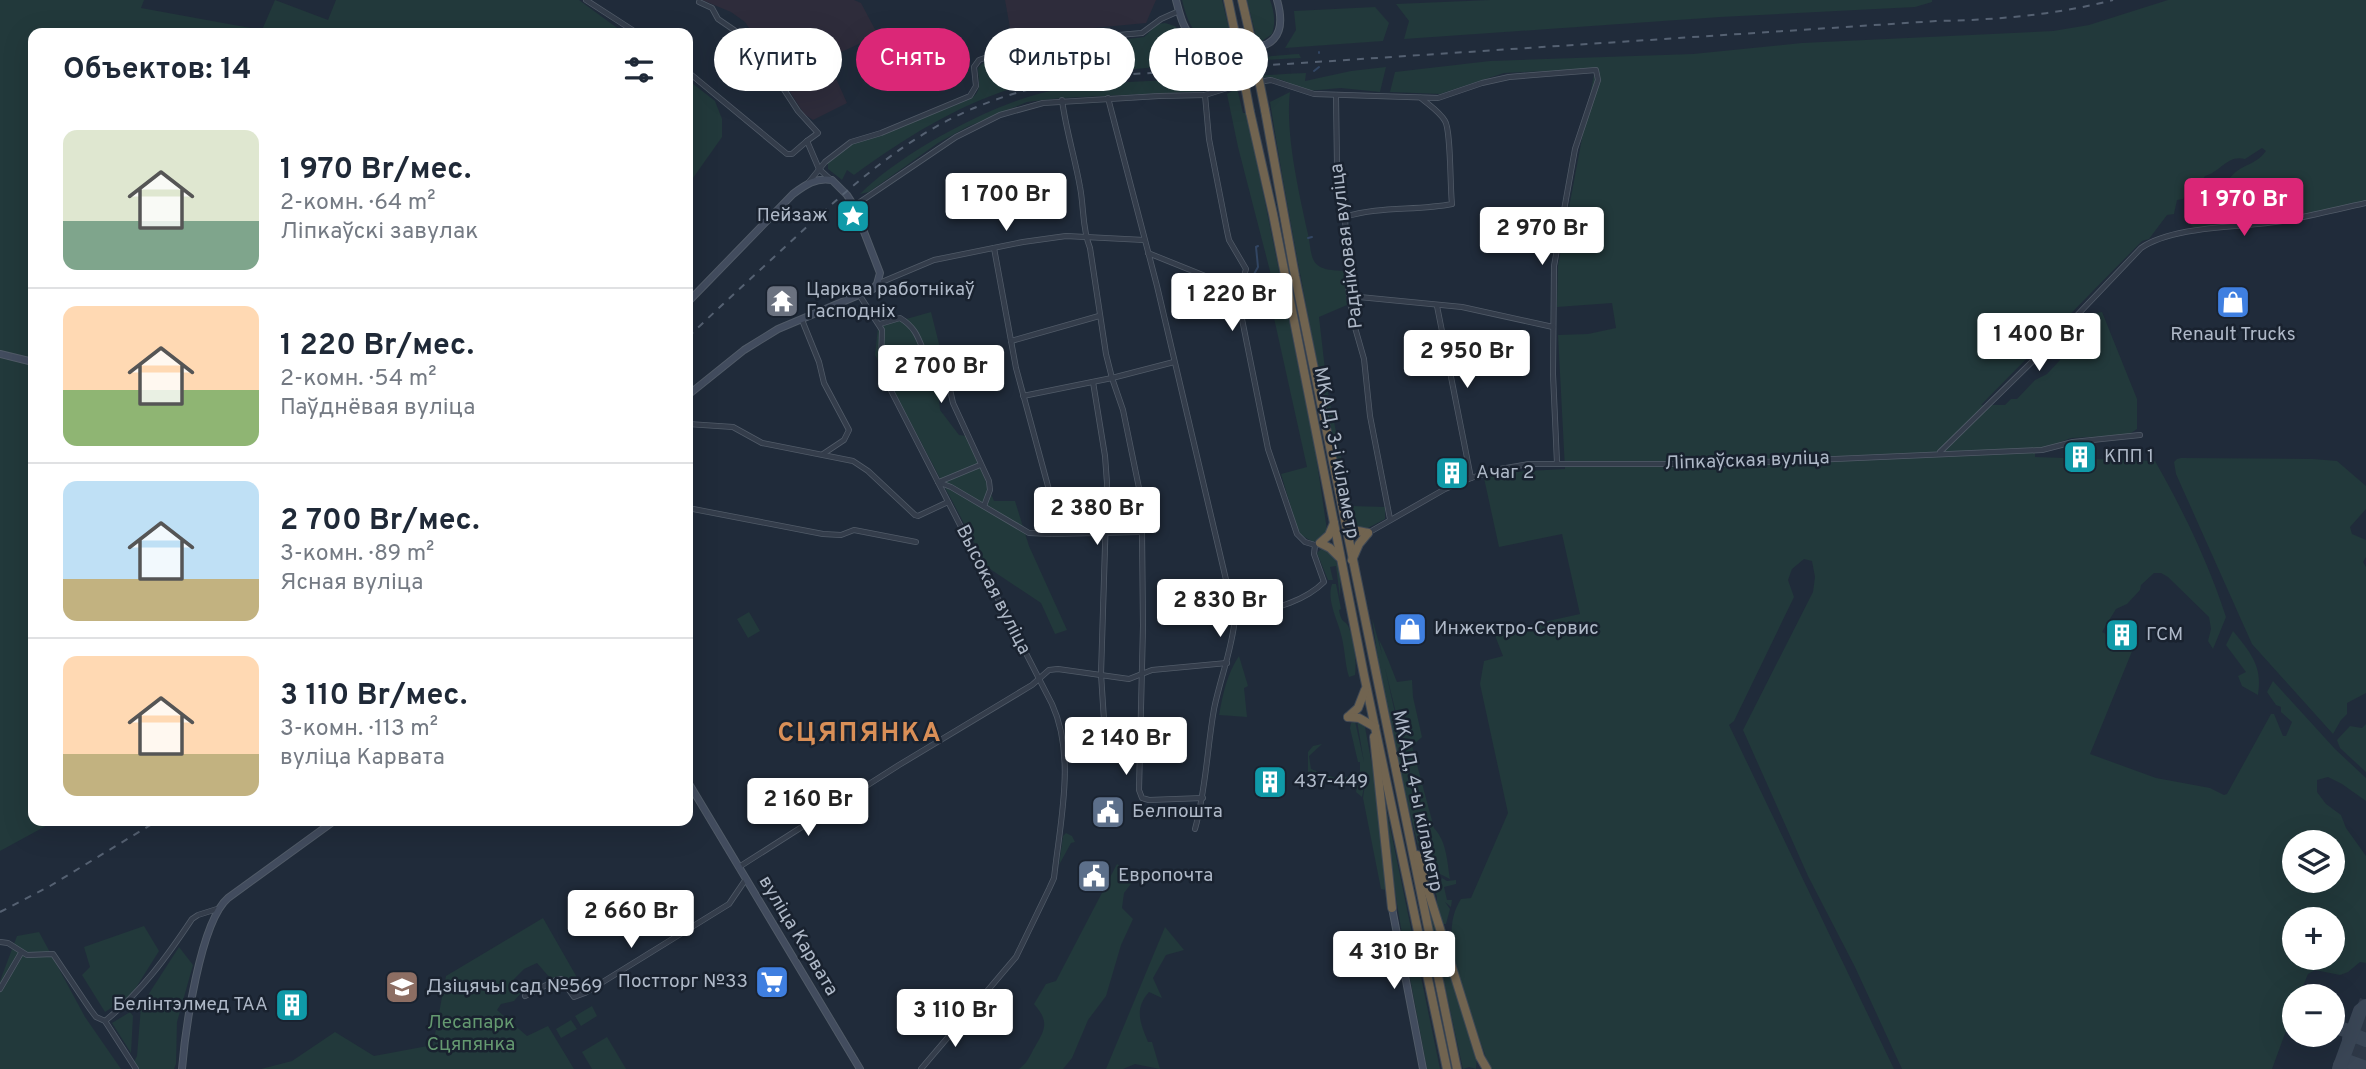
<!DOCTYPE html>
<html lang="ru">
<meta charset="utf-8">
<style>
body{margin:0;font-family:Overpass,sans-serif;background:#f6f6f7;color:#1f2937;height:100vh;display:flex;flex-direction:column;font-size:26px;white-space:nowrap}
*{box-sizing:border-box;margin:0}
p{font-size:23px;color:#747a83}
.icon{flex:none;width:38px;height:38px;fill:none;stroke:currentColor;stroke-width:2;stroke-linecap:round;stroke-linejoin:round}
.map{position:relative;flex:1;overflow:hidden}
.side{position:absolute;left:28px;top:28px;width:665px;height:798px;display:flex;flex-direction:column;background:#fff;border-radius:14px;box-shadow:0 7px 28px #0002}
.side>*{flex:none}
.hud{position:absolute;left:714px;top:28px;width:665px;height:63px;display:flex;gap:14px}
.tools{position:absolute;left:2282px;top:830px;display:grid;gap:14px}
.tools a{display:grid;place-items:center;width:63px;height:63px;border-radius:50%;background:#fff;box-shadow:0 7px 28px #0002;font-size:35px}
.price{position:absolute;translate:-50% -60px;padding:0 16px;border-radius:7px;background:#fff;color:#222;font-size:23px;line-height:46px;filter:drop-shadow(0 2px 4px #0008)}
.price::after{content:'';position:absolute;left:50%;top:42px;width:21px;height:16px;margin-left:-10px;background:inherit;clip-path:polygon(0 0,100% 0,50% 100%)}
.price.active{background:#db2777;color:#fff}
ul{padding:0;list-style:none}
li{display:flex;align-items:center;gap:21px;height:175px;padding:0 35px}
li+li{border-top:2px solid #e0e1e3}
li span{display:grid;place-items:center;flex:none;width:196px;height:140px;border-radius:14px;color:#555}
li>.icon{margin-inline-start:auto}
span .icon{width:84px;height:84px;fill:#fffc;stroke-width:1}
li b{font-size:30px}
h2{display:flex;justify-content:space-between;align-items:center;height:84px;padding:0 35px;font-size:30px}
.tag{padding:0 24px;border-radius:32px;background:#fff;box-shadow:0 7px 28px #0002;font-size:24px;line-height:63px}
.tag.active{background:#db2777;color:#fff}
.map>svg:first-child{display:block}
</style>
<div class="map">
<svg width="2366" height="1069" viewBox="0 0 2366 1069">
<rect width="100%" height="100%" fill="#202b3a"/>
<g fill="#2e2c3b">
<path d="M702 0H854L861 3 878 35 835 55 830 65 847 103 813 120 804 114 787 87 757 66 747 45 749 28 745 22 731 12Z"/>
<path d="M1005 0H1156L1146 23 1029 34 1012 39Z"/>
</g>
<path fill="#2e3847" d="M2360 998 2366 1000V1069H2334Z"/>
<g fill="#22393b" fill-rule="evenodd">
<path d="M0 0H144L141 8 262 30 275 0 328 20 336 0H579L624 33H33V821H55L0 851Z"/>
<path d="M1182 0H1222L1231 37 1229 38 1230 46C1198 46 1189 28 1182 0Z"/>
<path d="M1247 0H1270C1274 11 1276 22 1272 34L1258 44Z"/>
<path d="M1490 0H1932V2L1915 7 1720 17 1404 39 1409 21 1396 4Z"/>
<path d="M2168 0H2366V201L2272 221 2194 228 2191 225 2196 211 2207 204 2212 195 2222 192C2235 161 2252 170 2266 151L2262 148 2245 159C2228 154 2220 172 2205 176L2193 193 2186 194 2183 199 2177 200 2174 214 2167 215 2149 239 2142 241 1981 405H2005L2011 399H2017L2035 380 2047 374 2060 360 2062 349 2096 313 2102 312 2137 399V429L2128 435 2071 438 2035 452V457L2155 461C2184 512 2208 562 2226 617L2213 649 2208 641 2211 629 2209 617 2168 577 2161 573H2154L2141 585 2140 590 2127 604 2116 609 2102 632 2131 646 2133 649 2090 754 2156 778 2210 788 2224 795 2227 794 2271 714H2274L2283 736H2286L2292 722 2281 712V707L2276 705 2267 692 2273 681 2335 749 2366 778V801L2342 784 2328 777 2317 780V792L2326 804 2341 815 2346 828 2366 856V963L2360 962 2348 972 2340 975 2315 970 2308 974 2299 996H2294V1009L2272 1069H1902L1855 967 1808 876 1743 730 1813 592 1815 577 1812 561 1804 559 1792 569 1788 580 1794 597 1734 721 1729 725 1894 1069H1490C1486 1062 1486 1056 1483 1049 1470 1014 1448 962 1452 925 1453 915 1456 907 1461 899L1471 898 1508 813 1480 684 1484 661 1503 656 1494 633 1580 614 1562 534 1499 547 1484 478 1513 472 1565 469 1558 335 1588 334 1616 328 1612 303 1557 307 1558 266 1595 69 1504 73 1440 94 1390 92 1395 72 1490 61 1693 54 1802 43 2053 31 2089 25ZM2294 842H2333V880H2294ZM2294 919H2333V957H2294Z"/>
<path d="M1375 7 1389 23 1383 41 1285 48 1296 30 1294 11Z"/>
<path d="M1165 23 1175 26C1182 35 1187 44 1197 50 1220 65 1272 55 1299 54L1301 58C1245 61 1190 64 1135 69 1094 72 1052 75 1013 88 954 107 903 139 854 175L847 170 842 180 828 169V163C840 150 858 137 877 137L972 98C983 89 978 81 978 68 991 48 1072 54 1099 42L1100 50H1104L1105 59 1121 58 1120 40 1144 37 1158 24Z"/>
<path d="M1386 67 1380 92 1341 88 1307 91 1282 80 1268 77 1236 80 1208 91 1061 98 1027 102 967 127 938 143 869 192 860 194C902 152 996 101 1055 90 1104 81 1155 81 1204 79 1238 78 1272 74 1306 73L1305 81 1351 71Z"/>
<path d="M688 80 715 101 722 119V137L688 185Z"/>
<path d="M1237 88 1243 113H1247L1315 449 1327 530 1319 540 1313 542 1301 535 1297 527 1281 474 1307 467 1274 318 1270 271 1238 147 1227 94Z"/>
<path d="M1290 92C1285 133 1299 193 1308 234 1310 242 1310 254 1314 261 1320 271 1334 270 1344 271L1347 305 1319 317 1327 387 1351 506 1385 507V519L1368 528H1358L1347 509C1319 374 1292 239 1270 102Z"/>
<path d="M931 312 949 384 938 389 940 410 959 435 967 436 994 501H1015L1029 546 1067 630 1055 634 1041 603 987 567 875 355 878 327Z"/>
<path d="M2181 458 2313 459 2337 461 2366 486V509L2350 527 2352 534 2366 540V557L2363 562 2366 567V693L2347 703V714L2341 720 2333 734 2252 644 2176 474 2174 462 2177 459Z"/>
<path d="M1322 548C1342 555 1341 581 1340 598L1336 566 1330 567 1333 580H1328L1317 553Z"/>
<path d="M1332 584H1336L1341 609 1339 610C1342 626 1345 618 1349 628 1354 641 1357 661 1355 675L1349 677C1345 664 1345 651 1342 638 1339 622 1326 601 1332 584Z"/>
<path d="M749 612 760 631 748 638 737 619Z"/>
<path d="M1372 618 1382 654 1379 640C1384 648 1393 672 1397 682L1412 680 1413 697 1422 737 1412 746 1434 828C1447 842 1447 862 1450 879L1434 871 1417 814V819L1433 872 1440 877 1441 881 1442 878 1447 881 1456 880V884L1444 887 1447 900H1452L1451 907 1445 902 1450 909 1446 924H1443L1437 906V896L1426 876 1409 810 1380 673ZM1385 668 1408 762 1415 803Z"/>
<path d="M2233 631C2250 652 2263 666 2258 695L2242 686 2238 676 2246 672 2226 645Z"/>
<path d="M1239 656 1248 686 1244 688 1247 717 1219 715C1223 693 1227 674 1239 656Z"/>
<path d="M1355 721 1364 762 1357 721 1365 727 1375 782 1386 890 1381 889 1363 798 1367 771 1362 797 1356 792 1357 786 1308 773V752L1313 746 1322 744 1309 756 1311 769 1338 779 1360 773V762H1358L1350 728 1351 723Z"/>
<path d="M2366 724V772L2340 748 2337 740 2350 726 2362 728Z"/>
<path d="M1384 798 1440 1069H1427C1411 980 1391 889 1384 798Z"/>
<path d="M1066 833 1072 836 1075 842 1071 843 1059 865 1063 836Z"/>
<path d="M1117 864 1133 876V881L1124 893 1122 908 1133 919 1121 945 1106 996 1088 1020 1072 1058 1063 1069H1019C1026 1064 1029 1058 1033 1050 1044 1031 1051 1023 1034 1004L1046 984 1056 981Z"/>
<path d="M1427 905H1431L1477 1056 1476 1069 1469 1067 1463 1069Z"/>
<path d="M543 918 579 981 571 988 550 978 537 963 524 969 514 979 521 993 514 1001 501 1004 497 1010 527 1036 548 1026 574 1069H261L292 1061 335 1032 374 1056 433 1045 446 976Z"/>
<path d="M144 926 159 951 132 994 105 1012 82 975 90 967 84 947Z"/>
<path d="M1165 927 1184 950 1166 955 1153 978 1162 998 1149 992C1134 1009 1140 1022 1148 1042H1152L1160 1069 1135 1064 1123 1069H1106Z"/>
<path d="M39 932 85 1017 121 1069H0V981L17 936Z"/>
<path d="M179 947 193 965 177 1022 176 1064 174 1069H139L134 1062 137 1056 141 1006Z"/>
<path d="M592 1006 597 1016 581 1026 575 1016Z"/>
<path d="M130 1012 133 1016 131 1053 112 1023Z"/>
<path d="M571 1020 577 1029 561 1038 556 1029Z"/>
<path d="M607 1037 626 1069H592L582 1052Z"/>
</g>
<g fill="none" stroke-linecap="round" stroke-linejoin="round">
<g stroke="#324663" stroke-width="2">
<path d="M1319 52V53"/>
<path d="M1314 71 1319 67"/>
<path d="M1308 238 1312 237"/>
<path d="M1249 283 1258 267 1256 247 1258 246"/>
</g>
<g stroke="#3a4656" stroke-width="14">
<path d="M2333 1026 2351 1032"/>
<path d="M2321 1039 2323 1034"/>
<path d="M2349 1039 2356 1036 2366 1040"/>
<path d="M2340 1065 2347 1061 2366 1068"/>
<path d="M2339 1069 2360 1011 2366 1006"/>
</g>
<g stroke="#515b68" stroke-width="6">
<g id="street">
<path d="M586 0 637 33"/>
<path d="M699 2 712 8 718 19 737 32 753 68 783 88 798 111 818 133 807 141"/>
<path d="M688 72 787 154H792L807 141 819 169 830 179"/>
<path d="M1205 95 1209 139 1227 231 1229 240 1246 269 1240 290V309L1268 449 1297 534 1305 542 1315 545"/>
<path d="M1336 95 1337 166 1345 217 1349 296 1354 324 1364 359 1370 416 1390 519"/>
<path d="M1108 98 1157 286 1235 618C1232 650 1220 679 1214 709 1207 749 1206 790 1195 829"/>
<path d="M1062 100C1066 130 1075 158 1080 187 1084 207 1082 229 1090 248L1106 354 1112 378 1123 410 1139 488 1142 532 1143 626 1139 790 1142 798 1149 800 1203 798"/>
<path d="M809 182 825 162 851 142 881 133 970 96 976 86 974 67 979 60 993 55 1086 44 1107 36 1142 33 1161 19 1179 11"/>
<path d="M854 206 956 137 1000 115 1043 103 1159 96 1205 95 1237 85 1271 80 1314 94 1438 98 1482 83 1509 77 1596 70 1598 80 1575 149 1554 266 1553 374 1557 463"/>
<path d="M1345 217C1379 206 1417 211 1452 204 1450 188 1451 130 1445 121 1440 112 1429 105 1421 98"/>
<path d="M994 248 1016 368 1052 501 1054 513 1052 534"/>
<path d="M1148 253 1240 290"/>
<path d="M877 284 934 260 1023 242 1066 236 1144 240"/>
<path d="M860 296 882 330 881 362 883 375 1052 704C1076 756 1060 822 1054 878L1049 889 1016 957 921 1069"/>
<path d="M1349 296 1462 307 1553 327"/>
<path d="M1437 306 1471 478"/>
<path d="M802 320 819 362 824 383 849 430 844 440 823 454"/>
<path d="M880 324 900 318C915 327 918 337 924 352L944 363 953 403 989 481 990 490 984 506"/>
<path d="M1011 341 1099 316"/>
<path d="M1093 382 1105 456 1107 483 1101 674 1106 751"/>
<path d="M1023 396 1112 378 1174 362"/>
<path d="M688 424 733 427 762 443 853 461 868 471 915 515 918 516 948 502"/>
<path d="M1940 452 2045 349 2141 248C2175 225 2241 228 2282 221 2310 216 2338 209 2366 203"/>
<path d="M938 482 951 487 1029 533 1052 534 1142 532"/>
<path d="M939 482 980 465"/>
<path d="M688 508 823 534 841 535 854 530 916 542"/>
<path d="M1368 533 1445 489 1471 478 1500 469 1529 464H1719L2042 450 2073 442 2140 435"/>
<path d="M1235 618C1265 610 1301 605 1324 582L1314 554 1315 545"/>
<path d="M739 867 899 765 1032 685 1049 670 1058 669 1129 679 1152 670 1227 663"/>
<path d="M0 942 8 943 27 955 53 954 90 1009 96 1017 105 1021 136 1069"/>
<path d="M0 989 21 953"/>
<path d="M525 996 556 980 561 979 574 997 585 993 729 904 746 879"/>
<path d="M105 1021C142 991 166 958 192 919L198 915 217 909"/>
</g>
</g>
<g stroke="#515b68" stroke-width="8">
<g id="secondary">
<path d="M1176 0C1180 15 1183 29 1194 40 1206 50 1221 52 1236 51 1271 49 1288 38 1277 0"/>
<path d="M688 302 793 194C805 185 816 177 832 180L847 195 854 206 880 273 877 284 873 289 778 329 744 350 688 395"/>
<path d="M0 354 33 362"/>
<path d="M688 782 860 1069"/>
<path d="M1392 908 1423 1069"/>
<path d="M182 1069C185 1032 200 922 228 898L334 821"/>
</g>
</g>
<g stroke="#3e4855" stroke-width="10">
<g id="highway">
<path d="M1228 0 1236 38"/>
<path d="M1242 0 1250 35"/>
<path d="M1265 110 1295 276 1457 1069"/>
<path d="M1250 112 1273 214 1364 675 1447 1069"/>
<path d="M1345 519 1353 530 1368 533"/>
<path d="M1334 523 1329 535 1320 543 1330 548 1339 557"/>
<path d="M1352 560 1359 544 1368 533"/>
<path d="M1348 717 1358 708 1365 690"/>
<path d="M1348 717 1359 718 1375 727"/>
<path d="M1374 737 1392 908"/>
<path d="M1417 855 1480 1057 1487 1069"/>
</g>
</g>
<use href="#street" stroke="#343d4b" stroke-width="4.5"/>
<use href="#secondary" stroke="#424c5e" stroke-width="6"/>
<use href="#highway" stroke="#716450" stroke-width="8"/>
<g stroke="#556172" stroke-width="2" stroke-dasharray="7 7" stroke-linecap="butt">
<path d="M688 337C724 303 761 269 798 235 849 188 901 141 965 112 1009 92 1056 81 1104 76L1936 21C1996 20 2055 15 2113 0"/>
<path d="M0 912 50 886 157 821"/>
</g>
<g stroke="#3e4855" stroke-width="10" stroke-linecap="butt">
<g id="highway-bridge">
<path d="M1250 35 1265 110"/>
<path d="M1236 38 1250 112"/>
</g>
</g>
<use href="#highway-bridge" stroke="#716450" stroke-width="8"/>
</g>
<defs>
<g id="sight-square" transform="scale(1.75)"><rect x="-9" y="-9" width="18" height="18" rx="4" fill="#0f9aa8" stroke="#19222f"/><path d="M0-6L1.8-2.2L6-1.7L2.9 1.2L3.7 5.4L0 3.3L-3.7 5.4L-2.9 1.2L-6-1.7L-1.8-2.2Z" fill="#fff"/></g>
<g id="temple-square" transform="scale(1.75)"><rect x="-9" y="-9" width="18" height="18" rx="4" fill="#6b7280" stroke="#19222f"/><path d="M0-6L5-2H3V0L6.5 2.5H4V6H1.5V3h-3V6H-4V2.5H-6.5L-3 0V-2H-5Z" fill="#fff"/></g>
<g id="shop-square" transform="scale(1.75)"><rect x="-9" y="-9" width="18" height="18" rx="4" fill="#3f7fe0" stroke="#19222f"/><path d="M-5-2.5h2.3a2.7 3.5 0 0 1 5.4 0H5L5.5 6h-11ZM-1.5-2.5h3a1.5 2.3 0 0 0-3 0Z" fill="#fff"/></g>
<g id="building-square" transform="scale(1.75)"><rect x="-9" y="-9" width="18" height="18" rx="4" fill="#0f9aa8" stroke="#19222f"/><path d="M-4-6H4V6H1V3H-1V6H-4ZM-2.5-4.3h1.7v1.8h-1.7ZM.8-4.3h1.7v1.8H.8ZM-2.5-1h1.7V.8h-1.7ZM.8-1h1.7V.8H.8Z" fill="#fff"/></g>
<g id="civic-square" transform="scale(1.75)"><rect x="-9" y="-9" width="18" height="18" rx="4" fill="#5c6f8a" stroke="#19222f"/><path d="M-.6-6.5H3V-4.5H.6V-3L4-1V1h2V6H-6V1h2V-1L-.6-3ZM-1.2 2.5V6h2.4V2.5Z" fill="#fff"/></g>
<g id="supermarket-square" transform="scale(1.75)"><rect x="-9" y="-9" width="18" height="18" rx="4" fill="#3f7fe0" stroke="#19222f"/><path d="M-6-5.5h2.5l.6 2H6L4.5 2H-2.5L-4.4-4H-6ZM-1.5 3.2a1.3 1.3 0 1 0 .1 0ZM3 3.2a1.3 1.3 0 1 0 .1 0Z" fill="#fff"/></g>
<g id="school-square" transform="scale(1.75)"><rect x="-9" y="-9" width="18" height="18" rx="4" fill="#8d6e63" stroke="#19222f"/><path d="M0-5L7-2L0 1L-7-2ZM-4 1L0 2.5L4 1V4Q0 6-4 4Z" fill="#fff"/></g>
</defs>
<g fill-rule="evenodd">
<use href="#sight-square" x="853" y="216"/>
<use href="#temple-square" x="782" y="301"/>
<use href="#shop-square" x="2233" y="302"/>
<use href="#building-square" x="2080" y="457"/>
<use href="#building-square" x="1452" y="473"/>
<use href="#shop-square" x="1410" y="629"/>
<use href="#building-square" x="2122" y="635"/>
<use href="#building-square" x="1270" y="782"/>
<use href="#civic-square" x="1108" y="812"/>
<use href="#civic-square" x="1094" y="876"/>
<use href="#supermarket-square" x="772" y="982"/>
<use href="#school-square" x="402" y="987"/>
<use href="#building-square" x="292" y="1005"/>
</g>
<g text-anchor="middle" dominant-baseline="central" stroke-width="5" stroke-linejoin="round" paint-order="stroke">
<g font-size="19" fill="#aeb8c7" stroke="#19222f" text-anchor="start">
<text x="828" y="216" text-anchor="end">Пейзаж</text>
<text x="806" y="290">Царква работнікаў<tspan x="806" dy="22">Гасподніх</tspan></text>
<text x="2233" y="335" text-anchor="middle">Renault Trucks</text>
<text x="2104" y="457">КПП 1</text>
<text x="1476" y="473">Ачаг 2</text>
<text x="1434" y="629">Инжектро-Сервис</text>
<text x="2146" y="635">ГСМ</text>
<text x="1294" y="782">437-449</text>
<text x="1132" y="812">Белпошта</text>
<text x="1118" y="876">Европочта</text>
<text x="748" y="982" text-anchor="end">Постторг №33</text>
<text x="426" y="987">Дзіцячы сад №569</text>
<text x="268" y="1005" text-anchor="end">Белінтэлмед ТАА</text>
</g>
<g font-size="19" fill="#aeb8c7" stroke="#19222f">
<text transform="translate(1347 246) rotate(-97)">Радніковая вуліца</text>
<text transform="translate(1336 453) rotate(79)">МКАД, 3-і кіламетр</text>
<text transform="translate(1747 461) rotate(-2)">Ліпкаўская вуліца</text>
<text transform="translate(993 590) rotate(63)">Высокая вуліца</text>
<text transform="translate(1417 801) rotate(78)">МКАД, 4-ы кіламетр</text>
<text transform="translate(798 936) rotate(59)">вуліца Карвата</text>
</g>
<g font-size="19" fill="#649970" stroke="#19222f">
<text x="471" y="1023">Лесапарк<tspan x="471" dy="22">Сцяпянка</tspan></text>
</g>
<g font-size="26" font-weight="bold" letter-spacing="2" fill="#d98f57" stroke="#19222f">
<text x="860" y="734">СЦЯПЯНКА</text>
</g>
</g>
</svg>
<div class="tools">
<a><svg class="icon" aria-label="layers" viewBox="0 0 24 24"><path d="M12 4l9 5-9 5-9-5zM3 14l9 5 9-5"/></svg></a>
<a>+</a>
<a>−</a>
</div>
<b class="price" style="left:1006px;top:233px">1 700 Br</b>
<b class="price active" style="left:2244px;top:238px">1 970 Br</b>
<b class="price" style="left:1542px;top:267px">2 970 Br</b>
<b class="price" style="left:1232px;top:333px">1 220 Br</b>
<b class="price" style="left:2039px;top:373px">1 400 Br</b>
<b class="price" style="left:1467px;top:390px">2 950 Br</b>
<b class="price" style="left:941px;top:405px">2 700 Br</b>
<b class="price" style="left:1097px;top:547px">2 380 Br</b>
<b class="price" style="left:1220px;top:639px">2 830 Br</b>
<b class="price" style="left:1126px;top:777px">2 140 Br</b>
<b class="price" style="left:808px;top:838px">2 160 Br</b>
<b class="price" style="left:631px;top:950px">2 660 Br</b>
<b class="price" style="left:1394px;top:991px">4 310 Br</b>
<b class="price" style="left:955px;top:1049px">3 110 Br</b>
<div class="hud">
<a class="tag">Купить</a>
<a class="tag active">Снять</a>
<a class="tag">Фильтры</a>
<a class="tag">Новое</a>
</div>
<section class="side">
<h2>Объектов: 14<svg class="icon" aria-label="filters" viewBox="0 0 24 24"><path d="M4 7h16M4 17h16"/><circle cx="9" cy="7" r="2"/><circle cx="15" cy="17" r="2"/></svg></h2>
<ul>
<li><span style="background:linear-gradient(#dfe7d0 65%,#7fa58c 0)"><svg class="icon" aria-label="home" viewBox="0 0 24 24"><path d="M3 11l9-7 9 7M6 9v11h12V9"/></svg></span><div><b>1 970 Br/мес.</b><p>2-комн. · 64 m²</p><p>Ліпкаўскі завулак</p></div></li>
<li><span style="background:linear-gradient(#ffd9b3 60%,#8fb573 0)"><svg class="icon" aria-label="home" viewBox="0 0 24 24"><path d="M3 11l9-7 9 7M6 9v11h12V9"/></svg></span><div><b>1 220 Br/мес.</b><p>2-комн. · 54 m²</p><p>Паўднёвая вуліца</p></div></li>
<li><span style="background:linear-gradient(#bfe0f5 70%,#c2b280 0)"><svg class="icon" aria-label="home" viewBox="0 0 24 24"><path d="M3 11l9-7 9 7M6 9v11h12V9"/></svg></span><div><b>2 700 Br/мес.</b><p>3-комн. · 89 m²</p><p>Ясная вуліца</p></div></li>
<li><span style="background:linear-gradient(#ffd9b3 70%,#c2b280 0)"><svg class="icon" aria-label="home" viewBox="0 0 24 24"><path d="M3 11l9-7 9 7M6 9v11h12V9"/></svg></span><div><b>3 110 Br/мес.</b><p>3-комн. · 113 m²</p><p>вуліца Карвата</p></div></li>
</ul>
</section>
</div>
